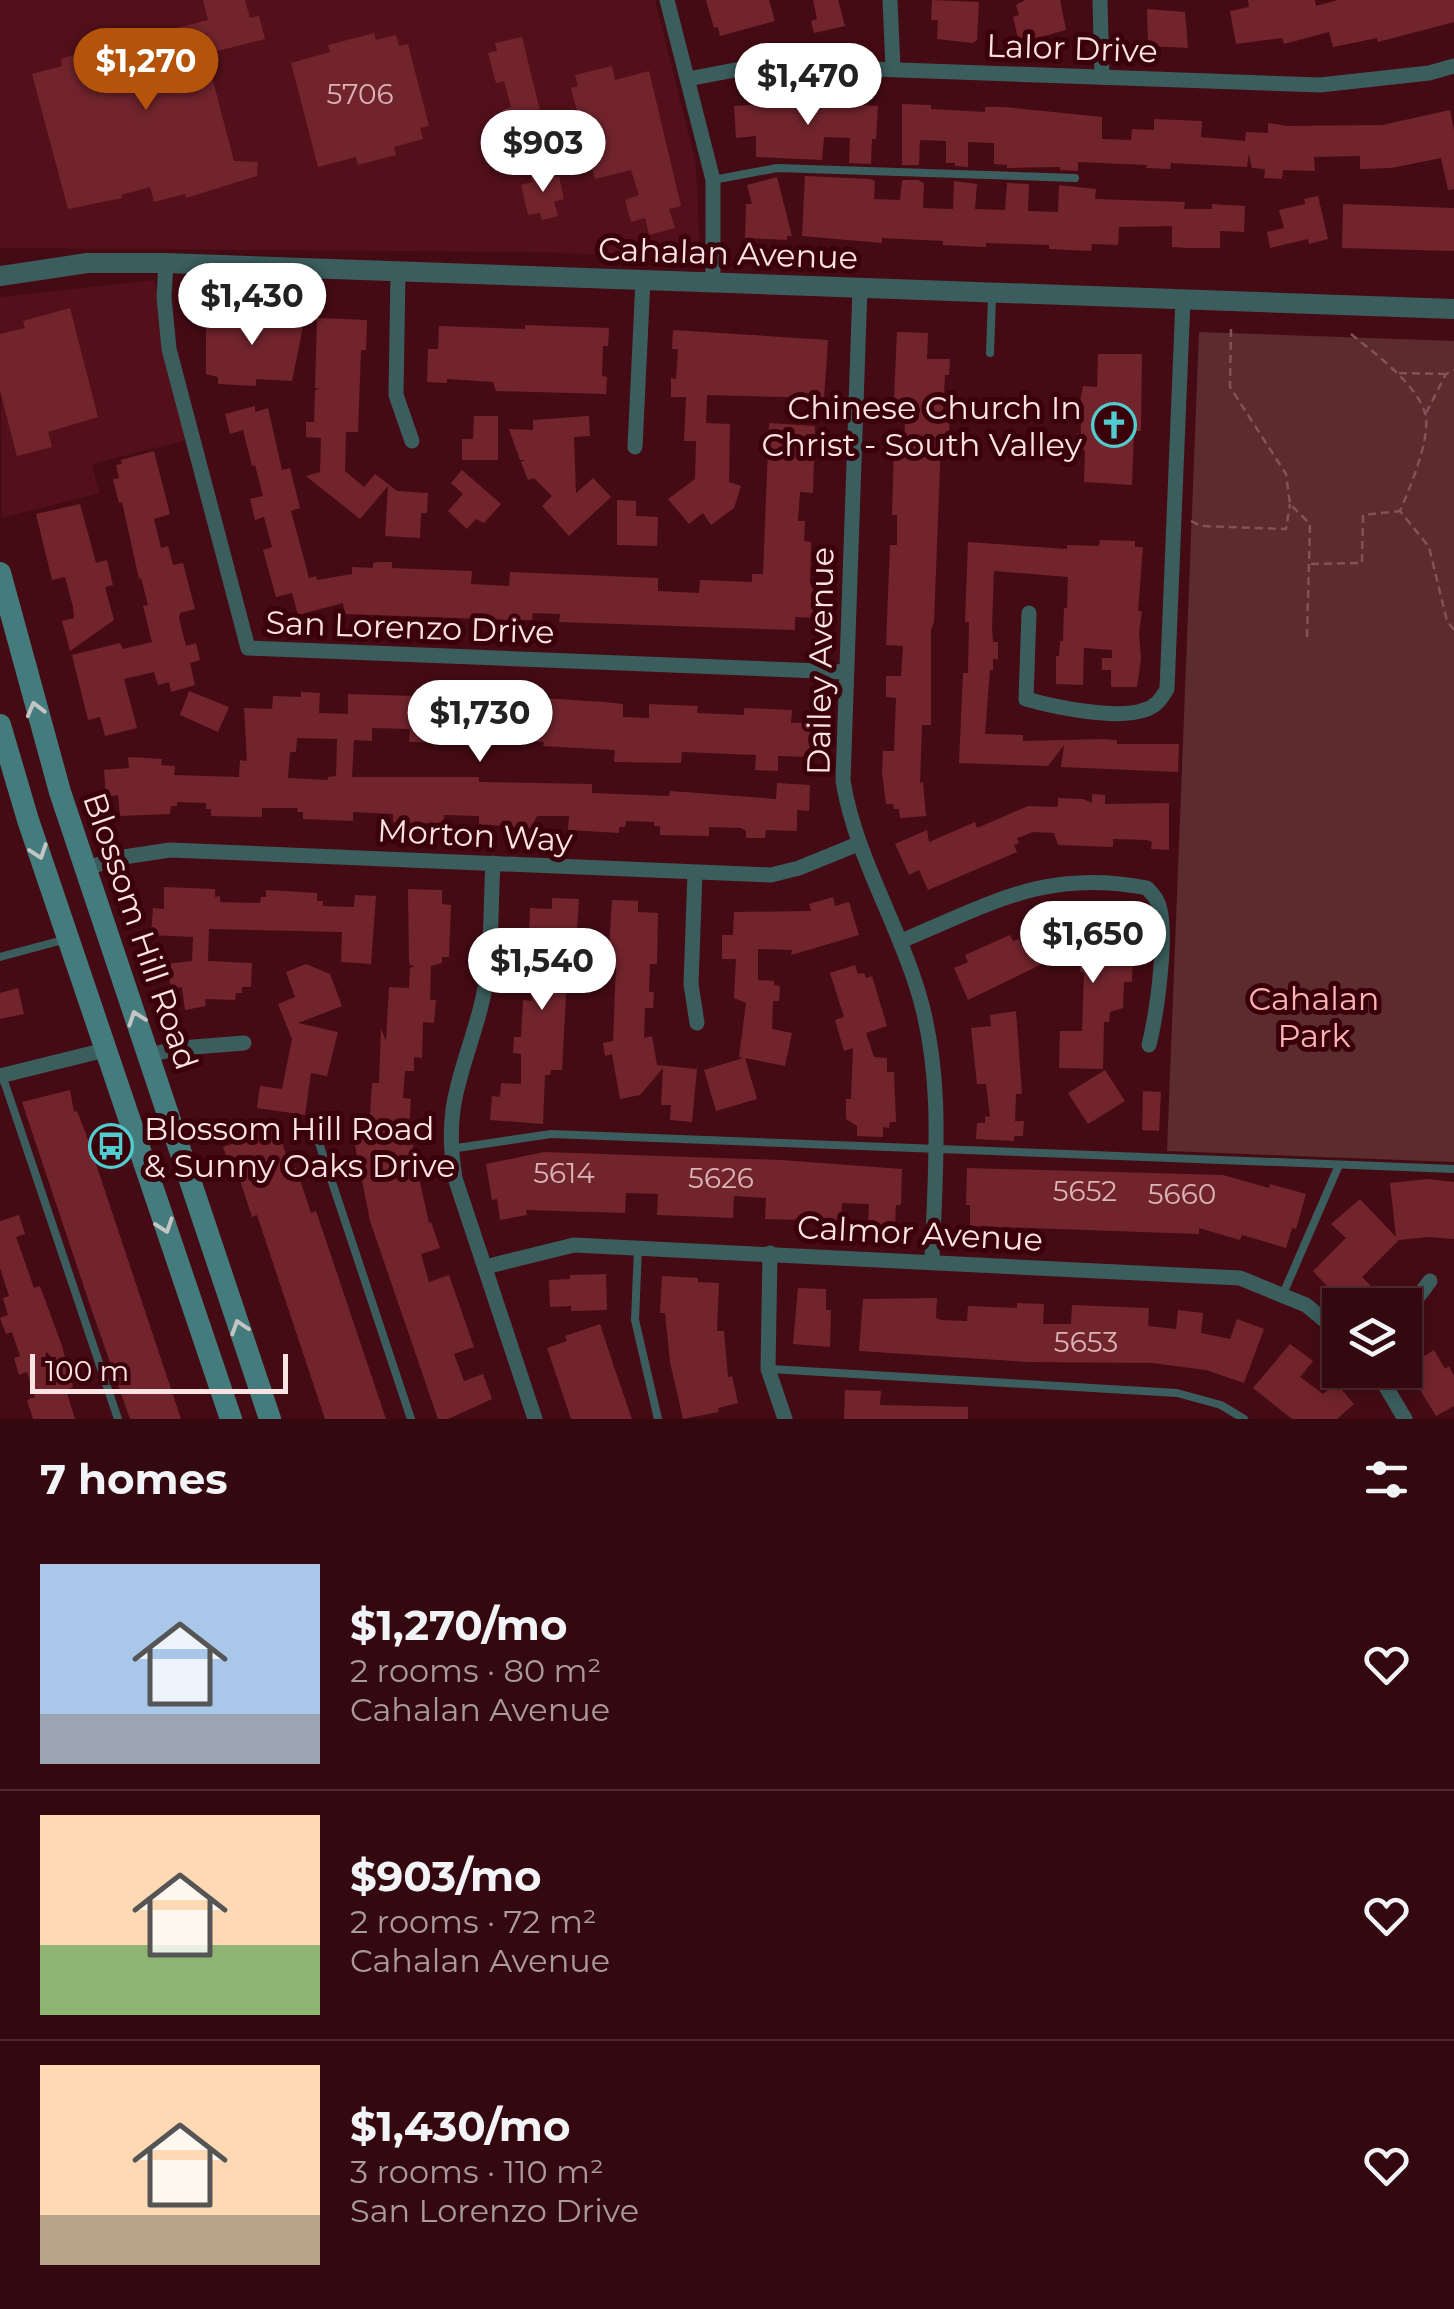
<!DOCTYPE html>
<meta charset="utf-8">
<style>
body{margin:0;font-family:Montserrat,sans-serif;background:#3f161d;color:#f1f3f6;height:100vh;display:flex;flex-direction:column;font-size:38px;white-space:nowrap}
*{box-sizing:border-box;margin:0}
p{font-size:32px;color:#a99a9e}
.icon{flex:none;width:55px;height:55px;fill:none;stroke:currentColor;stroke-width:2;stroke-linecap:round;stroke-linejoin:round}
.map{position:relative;height:1419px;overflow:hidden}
.side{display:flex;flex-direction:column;background:#34080f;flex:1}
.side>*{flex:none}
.fabs{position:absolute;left:1322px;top:1288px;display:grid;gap:20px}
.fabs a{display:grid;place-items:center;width:100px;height:100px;border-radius:0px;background:#34080f;box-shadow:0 5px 15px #0003,0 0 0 2px #4e292f;font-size:50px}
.scale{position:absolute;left:30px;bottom:25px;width:258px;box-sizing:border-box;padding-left:10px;border:5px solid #fbe3e3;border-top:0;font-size:28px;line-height:35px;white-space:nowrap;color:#fbe3e3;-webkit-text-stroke:8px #3a010b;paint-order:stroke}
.price{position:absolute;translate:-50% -85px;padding:0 22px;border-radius:35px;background:#fff;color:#222;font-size:32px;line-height:65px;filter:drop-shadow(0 2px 5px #0008)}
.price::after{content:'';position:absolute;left:50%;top:60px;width:30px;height:22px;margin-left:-15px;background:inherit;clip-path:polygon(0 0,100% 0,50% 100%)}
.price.active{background:#b45309;color:#fff}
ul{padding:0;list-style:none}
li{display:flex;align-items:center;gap:30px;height:250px;padding:0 40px}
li+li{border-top:2px solid #4e292f}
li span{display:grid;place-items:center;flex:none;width:280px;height:200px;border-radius:0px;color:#555}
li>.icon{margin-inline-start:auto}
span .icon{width:120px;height:120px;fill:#fffc;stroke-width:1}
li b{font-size:42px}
h2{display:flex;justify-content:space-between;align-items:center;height:120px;padding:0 40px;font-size:42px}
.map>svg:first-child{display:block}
</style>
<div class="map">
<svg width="1454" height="1419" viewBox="0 0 1454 1419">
<rect width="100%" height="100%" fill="#450b14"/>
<g fill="#53101a">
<path d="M0 0H655L696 165 700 258 533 252 0 248Z"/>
<path d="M154 280 194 438 92 464 99 493 2 518 0 297Z"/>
</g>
<path fill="#5b2b2e" d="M1199 332 1454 341V1162L1167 1151Z"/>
<g fill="#72242d" fill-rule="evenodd">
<path d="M203 0H245L250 18 259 16 265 39 206 54 234 161 258 162 257 176 186 198 185 194 154 202 150 187 121 195 122 198 68 209 32 74 62 66 61 59 82 52 208 20Z"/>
<path d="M706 0H769L775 21 720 36 718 27 714 28Z"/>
<path d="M813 0H838L845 26 814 33 811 21 817 19Z"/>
<path d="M932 0 979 2 977 40 973 43 937 39 938 20H931Z"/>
<path d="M1025 0H1060L1066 30 1019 43 1013 17 1019 15 1016 5Z"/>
<path d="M1248 0H1315L1316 6 1338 0H1454V22L1378 42 1377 38 1333 47 1329 32 1284 44 1282 38 1236 44 1230 11 1249 7Z"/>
<path d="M1147 9 1185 12 1188 48 1148 46Z"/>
<path d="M374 33 376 40 396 35 399 46 408 44 429 126 420 128 423 139 394 147 396 155 358 165 356 157 318 167 291 63 330 52 328 45Z"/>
<path d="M522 37 545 131 535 134 537 140 524 144 525 149 512 152 502 110 511 107 504 81 496 83 488 53 497 51 495 43Z"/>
<path d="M612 66 615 80 649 71 681 206 669 209 675 228 649 235 645 218 631 222 625 200 639 195 631 170 595 179 571 88 578 86 575 75Z"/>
<path d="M792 99 878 106 876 139H872L871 164 849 163 850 138 824 137 822 160 756 157V136L736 138 734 106 792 102Z"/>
<path d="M902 104 931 105V109L985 112V107H1005L1102 117V139L1131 140 1132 129 1154 130V119L1202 121 1201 137 1245 141 1246 132 1268 133V123L1287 126 1382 125 1450 110 1454 130V189L1448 190 1441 158 1391 168 1360 169V156L1314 157 1315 171 1283 170 1282 179 1264 178 1265 169 1252 168 1249 154 1247 167 1171 163 1170 169 1146 168 1147 165 1078 162V171L1060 170V167L1007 168V165L994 164V143L968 142V167L955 166V163H946V141L920 140 919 165H902Z"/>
<path d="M547 171 548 178 559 176 564 199 554 202 558 216 542 220 540 213 528 215 521 185 532 182 531 175Z"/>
<path d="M805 176 870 179 875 181 874 199 900 200 902 180H918L924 183 923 208 953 209 954 181 977 184 975 209 1005 210 1007 183 1029 184 1028 211 1058 212 1059 185 1096 189 1095 199 1185 202 1184 209H1212V204L1245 206 1244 232 1220 231V248H1189L1172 247V226L1119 227 1118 245 1092 244 1091 251 1049 249V245L986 243V247L961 246 943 245V241L882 238V243L802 236Z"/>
<path d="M777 177 792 236H787V240L745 238 746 204H752L747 185Z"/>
<path d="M1318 196 1328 239 1309 244 1308 239 1270 248 1267 232 1284 228 1279 210 1305 204 1304 199Z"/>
<path d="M1343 204 1454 208V251L1342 248Z"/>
<path d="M70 308 98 417 48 432 52 447 17 456 0 391V334L25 328 23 321Z"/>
<path d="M234 314 305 317 292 381 256 379V386L218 384V377L206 374V318H222Z"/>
<path d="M317 318 367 320 366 350H361L358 432H346L345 471 364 487 375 474 397 491 428 493 427 513H421L420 538 385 536 388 486 360 519 306 476 320 472 321 438 306 437V422H314L315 390 320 389 315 388Z"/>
<path d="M525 325 609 328 608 346H603L602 376 607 377 606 394 496 391 493 382 447 379V383L427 382 428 349H438L439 326 525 329Z"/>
<path d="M673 330 828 340 824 398 707 395 706 423 730 424 729 482 741 486 734 508 711 525 703 513 689 524 668 499 695 479 696 441H684L686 397H671V378L676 379 678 349H672Z"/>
<path d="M897 332 928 333 927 359H950L949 375H945L943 412H950L949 436H946V441H941L934 622 931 630V725H922L920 783 923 782 926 816 900 818 899 809H894L893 804H886L882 772 883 751H894L896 698 886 697V676H901L903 646 886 645 890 545H897V515H892L894 448 904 449 905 420 893 419Z"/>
<path d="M1098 354H1142L1141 431H1134L1132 485 1084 482 1085 450 1076 449 1077 434H1081L1080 402 1083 386 1097 387Z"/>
<path d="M255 406V412L268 408 282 470 290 468 300 508 291 511 309 578 316 576 317 580 352 574V567L373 568V563L379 562H392V568L472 571 471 584 509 586 510 572 658 578V591L699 593 700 580 752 582V574H763L769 423 815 426 813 493 800 492 798 521H805L804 541 811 542 810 584H818L817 618 795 617V630L559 622 560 614 533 613 532 620H513L345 614 343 603 298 615 292 593 276 597 263 550 272 547 264 517 255 520 250 499 263 496 255 465 252 466 243 430 230 434 225 414Z"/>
<path d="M474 416H498V460H462V439H473Z"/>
<path d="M589 416 590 436 574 437 576 493 593 478 611 497 569 536 542 506 552 496 534 478 528 480 521 462 525 460H520L509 429 533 430V420Z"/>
<path d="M154 451 170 514 154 519 161 548 168 546 173 565 183 563 195 609 180 613 179 618 186 646 196 643 200 660 190 663 195 685 171 692 169 682 158 685 154 672 124 679 137 728 105 736 100 717 88 720 72 655 120 643 123 649 152 642 143 606 148 605 141 578 139 579 122 502 119 503 113 479 119 478 116 465 122 464 121 460Z"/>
<path d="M462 470 501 504 484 523 476 519 467 529 448 511 463 494 451 483Z"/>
<path d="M617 500 636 501V516L658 517 657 546 617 545Z"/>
<path d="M80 504 96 563 107 560 113 585 105 587 114 620 70 651 62 621 74 618 73 607 65 577 52 580 36 514Z"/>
<path d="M1100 540 1135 541V547H1143L1138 611H1142L1139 633 1141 659 1137 687H1111V670H1102V658H1112V650L1084 648 1083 685 1056 684V656H1059L1060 641H1063L1064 608H1067L1068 577 994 571 992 627 993 642H998V659H993V670H990L985 734 1023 735V741L1104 739 1117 740V744H1179L1178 772 1061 767 1064 745 1048 766 959 763 963 673H968L969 622H965L968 542 1067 549V545L1099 546Z"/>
<path d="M189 691 229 707 218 732 180 715Z"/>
<path d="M301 692 320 693 319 713 348 714V694L482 698V711L509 713 510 696 604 702 623 704V717L649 718V704L698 706 697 713 744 715V708L792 710 791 723H812L811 757 778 756V771L755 770 756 755 682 752 681 763 614 762 615 750 543 746 544 742 481 739 480 744 409 742 410 729 372 728V741L354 740 352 777H479V782L592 784V793L669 796 670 791 776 799 777 783 810 785 809 811 797 810V831L766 830 765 838H746V831L741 828 709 827V836L660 835V826H654V822L626 821 625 827H619V833L568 830 569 816H537L531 828 479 824V816L444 815 443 824 393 822V814L353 812V821L303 819V812H297L298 808H262V817L211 816V809H206V803L177 802V806H171L170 814 120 816 118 795 106 797 104 770 129 768 128 757 162 759 161 765 175 766 174 775 239 777 240 760 247 761 244 708 272 709 273 696 301 697ZM297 738 337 739 336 776 328 777V780L288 778 290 752H296Z"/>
<path d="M1092 794 1105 795V804L1169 803V850L1151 849 1152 842 1147 840 1113 839V847L1058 845 1054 833 1033 832 1017 838 1019 843 1014 845 1017 852 928 890 919 870 909 875 895 844 927 830 929 842 975 822 977 828 1028 806 1055 807 1058 806V798L1083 799 1092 803Z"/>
<path d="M164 887 215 889V897L220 896V902L260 903 261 897H266V890L317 893V901H323V906L354 907 355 895 376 896 371 964 341 962 342 932 209 929 208 961 252 963 251 987H242V993H236L235 1000 205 999 206 1006 185 1010 182 987 171 989 167 964 192 961 193 937 151 935 153 908 164 909Z"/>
<path d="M408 889 442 890V904L451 905 449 957H442V963L431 966 430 1000H436L434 1023 423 1022 422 1058 414 1057V1071H405L403 1098 411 1099 409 1125 417 1169 429 1223 431 1222 440 1248 421 1254 429 1282 449 1275 458 1301 474 1347 454 1354 464 1381 483 1374 492 1399 448 1419H438L370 1221 353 1135 369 1132 372 1083H379L381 1029 386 1041 389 987 409 988 410 968 415 966 410 965 409 962Z"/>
<path d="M833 897 835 906 849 902 859 935 791 955 792 950 758 949V980L774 981V985L780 986 779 1001H773L772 1029 792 1033 785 1066 745 1058 757 1099 716 1111 704 1070 743 1058 739 1057 746 1003 734 998 736 959H722V935H733L734 912 811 911 809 904Z"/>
<path d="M552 898 579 899 575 961 568 960 562 1070H551L550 1075H545L543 1124 490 1120 492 1096 500 1097 501 1083 521 1084V1054L513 1053 514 1037H521L523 1000 532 1001V986L535 987V959H528L530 908 552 909Z"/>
<path d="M612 900 638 901V912L658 913 657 964H650L649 992H654L653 1008H645L644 1038 652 1036 657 1065 697 1069 692 1122 670 1120 671 1105H661L663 1068 640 1095 620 1099 612 1054 605 1056 603 1043 613 1041 616 965 608 964Z"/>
<path d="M1068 921 1122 922 1121 945 1133 946 1132 982H1124L1123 1008 1110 1012 1109 1022H1104L1103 1069 1059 1068 1060 1031H1082L1084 973 1080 972V964L1053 963 1054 928H1068Z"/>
<path d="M1010 935 1013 941 1019 939 1021 944 1029 940 1040 965 968 1000 954 968 968 962 965 955Z"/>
<path d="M306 964 330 974 342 1006 298 1023 338 1032 327 1076 311 1073 305 1115 257 1108 260 1086 282 1089 292 1039 278 1004 295 997 286 972Z"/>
<path d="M855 965 858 974 864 973 866 978 872 976 887 1026 866 1033 874 1057 887 1058V1072H894L896 1122H890L889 1128 883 1127V1137L857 1136V1126L846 1119V1099H851L853 1048 844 1051 835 1020 844 1017 830 973Z"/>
<path d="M18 988 24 1014 0 1019V993Z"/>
<path d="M1016 1011 1022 1094H1016L1015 1121H1024L1023 1136H1014V1141L976 1139 977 1123H985V1116L990 1117 986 1084H977L971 1028 991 1026 990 1015Z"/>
<path d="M1105 1070 1125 1101 1088 1124 1068 1093Z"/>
<path d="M70 1090 74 1112 77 1111 86 1134 181 1419H130L91 1308 22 1102Z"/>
<path d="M1143 1091 1161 1092 1159 1131 1142 1130Z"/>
<path d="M276 1124 291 1170 296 1168 311 1213 316 1211 386 1419H325L257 1215 252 1217 237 1171 232 1172 223 1147 243 1140 241 1136Z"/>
<path d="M544 1152 781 1160 902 1169 901 1205H896L895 1226 868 1225 869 1204 842 1203 841 1221 765 1219 766 1198 734 1196 733 1218 685 1216 657 1215 658 1194 626 1193 625 1213 526 1210 527 1215 500 1220 497 1199 492 1200 486 1164Z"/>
<path d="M967 1168 1223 1175 1269 1188 1270 1184 1306 1194 1296 1229 1292 1228 1286 1248 1242 1235 1240 1240 1199 1228V1234L970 1226V1205H966Z"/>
<path d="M1427 1179 1454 1182V1239L1428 1237 1399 1240 1362 1277 1376 1291 1361 1305H1350L1341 1295 1338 1298 1313 1271 1346 1238 1331 1224 1360 1199 1396 1237 1390 1183Z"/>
<path d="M19 1215 25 1234 16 1237 34 1288 40 1286 62 1346 73 1387 66 1390 75 1419H33L27 1400 35 1397 27 1372 19 1375 14 1358 20 1356 12 1332 6 1334 0 1318 8 1315 3 1298 9 1296 0 1268V1221Z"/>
<path d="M606 1274 607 1310 571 1311V1306L550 1307 549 1280 570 1279V1275Z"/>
<path d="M662 1276 698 1278V1282L719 1283 717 1331H724L728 1377 732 1376 738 1403 718 1408 719 1412 683 1419 670 1362 665 1313H660Z"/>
<path d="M798 1288 826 1289V1310H831L830 1347 793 1344Z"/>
<path d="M937 1298 936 1318 941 1320 967 1321 968 1306 1017 1308V1303L1044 1304 1043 1324H1071L1072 1305 1149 1308 1148 1326 1176 1329 1178 1310 1203 1313 1201 1333 1230 1339 1237 1319 1264 1329 1244 1383 1206 1370 1152 1363 1029 1362 859 1351 863 1299Z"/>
<path d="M600 1324 616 1373 632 1419H571L547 1348 567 1341 565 1336Z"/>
<path d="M1290 1344 1313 1361 1300 1377 1323 1394 1336 1383 1354 1404 1337 1419H1292L1253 1388Z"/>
<path d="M1434 1350 1445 1369 1449 1366 1454 1376V1406L1436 1416 1417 1385 1422 1382 1411 1364Z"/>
<path d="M845 1390 881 1391 880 1405 968 1407V1419H844Z"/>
</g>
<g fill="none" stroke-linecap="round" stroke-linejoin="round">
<g stroke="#815258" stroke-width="2.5" stroke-dasharray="8 5" stroke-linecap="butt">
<path d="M1231 329 1230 387 1286 474 1290 504 1310 524 1307 637"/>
<path d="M1351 334C1374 353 1416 383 1425 413 1432 436 1409 490 1400 511L1429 547 1447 621 1454 630"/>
<path d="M1399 373 1445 374"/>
<path d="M1426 413 1446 374 1454 370"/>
<path d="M1191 521 1201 526 1286 529 1290 504"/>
<path d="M1311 564 1362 563 1363 515 1400 511"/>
</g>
<g stroke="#3b5d5d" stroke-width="8">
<path d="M713 180 777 168 1075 178"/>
<path d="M990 353 992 297"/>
<path d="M0 957 63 940"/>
<path d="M2 1075 118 1419"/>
<path d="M316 1134 411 1419"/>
<path d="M450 1149 551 1134 1454 1169"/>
<path d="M638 1248 635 1320 658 1419"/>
<path d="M1283 1294 1339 1165"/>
<path d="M770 1369 1177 1393 1221 1405 1244 1419"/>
</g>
<g stroke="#3b5d5d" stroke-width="15">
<path d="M667 0 713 180V282"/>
<path d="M890 0 893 68"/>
<path d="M1100 0 1102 77"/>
<path d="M688 79 761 65 1320 85 1429 73 1454 66"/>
<path d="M166 263 164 297 169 349 248 648 845 672"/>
<path d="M398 271 396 395 412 441"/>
<path d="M860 288 843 781C855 854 895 917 917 988 945 1076 935 1170 932 1261"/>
<path d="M635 447 643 280"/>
<path d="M1029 613 1026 699C1054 707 1117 720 1144 710 1156 707 1161 699 1167 689L1183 299"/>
<path d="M493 863C490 912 493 963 480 1010 462 1077 443 1105 455 1178L535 1419"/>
<path d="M85 869 117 858 170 850 771 875 799 868 858 844"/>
<path d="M695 873 691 984 697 1023"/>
<path d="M901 941C990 904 1047 868 1147 888 1151 893 1155 896 1157 901 1170 926 1156 1017 1149 1045"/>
<path d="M148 1055 181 1048 244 1043"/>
<path d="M0 1076 105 1050"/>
<path d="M770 1253 768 1369 785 1419"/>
<path d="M485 1267 574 1245 1240 1278 1306 1305 1340 1333"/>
<path d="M1405 1314 1430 1281"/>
<path d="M1376 1370 1405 1419"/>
</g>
<path stroke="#3b5d5d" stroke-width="20" d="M0 276 87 263H166L1454 309"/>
<g stroke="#447c7d" stroke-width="22">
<path d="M0 573 60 792 270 1419"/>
<path d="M0 725 28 820 231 1419"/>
</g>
</g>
<defs><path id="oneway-chevron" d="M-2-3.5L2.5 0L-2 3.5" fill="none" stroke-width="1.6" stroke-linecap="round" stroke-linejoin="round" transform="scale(2.5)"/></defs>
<g stroke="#c4c4c4">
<use href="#oneway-chevron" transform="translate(35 709) rotate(-105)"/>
<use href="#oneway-chevron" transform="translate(39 852) rotate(71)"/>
<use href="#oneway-chevron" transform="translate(136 1018) rotate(-109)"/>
<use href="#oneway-chevron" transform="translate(165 1226) rotate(71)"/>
<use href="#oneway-chevron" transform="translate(239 1327) rotate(-108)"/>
</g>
<defs>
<g id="church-ring" transform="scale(2.25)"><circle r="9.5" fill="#3a010b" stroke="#52cdcf" stroke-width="1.5"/><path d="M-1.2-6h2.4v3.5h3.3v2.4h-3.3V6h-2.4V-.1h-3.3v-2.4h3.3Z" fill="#52cdcf"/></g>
<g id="bus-ring" transform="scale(2.25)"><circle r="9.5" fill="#3a010b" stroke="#52cdcf" stroke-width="1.5"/><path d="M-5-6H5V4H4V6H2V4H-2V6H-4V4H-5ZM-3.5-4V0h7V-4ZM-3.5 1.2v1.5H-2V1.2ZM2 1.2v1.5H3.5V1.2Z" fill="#52cdcf"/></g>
</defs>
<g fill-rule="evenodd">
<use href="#church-ring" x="1114" y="425"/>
<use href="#bus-ring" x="111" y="1146"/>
</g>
<g text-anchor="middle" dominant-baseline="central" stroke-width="10" stroke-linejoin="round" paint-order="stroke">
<g font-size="28" fill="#d9b3b6">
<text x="360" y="94">5706</text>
<text x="564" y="1173">5614</text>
<text x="721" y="1178">5626</text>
<text x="1085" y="1191">5652</text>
<text x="1182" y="1194">5660</text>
<text x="1086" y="1342">5653</text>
</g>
<g font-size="32" fill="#fbe3e3" stroke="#3a010b">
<text transform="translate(1072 48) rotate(2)">Lalor Drive</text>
<text transform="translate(728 253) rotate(2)">Cahalan Avenue</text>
<text transform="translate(410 627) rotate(2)">San Lorenzo Drive</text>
<text transform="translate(820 661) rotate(-89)">Dailey Avenue</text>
<text transform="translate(475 835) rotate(3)">Morton Way</text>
<text transform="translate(141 931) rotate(71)">Blossom Hill Road</text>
<text transform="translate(920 1233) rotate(3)">Calmor Avenue</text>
</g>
<g font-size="32" fill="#fbe3e3" stroke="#3a010b" text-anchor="end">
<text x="1082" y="407">Chinese Church In<tspan x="1082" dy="37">Christ - South Valley</tspan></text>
<text x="144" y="1128" text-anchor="start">Blossom Hill Road<tspan x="144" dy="37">&amp; Sunny Oaks Drive</tspan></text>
</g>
<g font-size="32" fill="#fbb3b5" stroke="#3a010b">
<text x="1314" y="998">Cahalan<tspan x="1314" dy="37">Park</tspan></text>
</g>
</g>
</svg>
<div class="fabs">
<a><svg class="icon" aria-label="layers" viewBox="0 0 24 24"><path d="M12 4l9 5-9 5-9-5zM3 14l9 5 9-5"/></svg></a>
</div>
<div class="scale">100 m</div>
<b class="price active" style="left:146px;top:113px">$1,270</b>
<b class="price" style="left:808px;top:128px">$1,470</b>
<b class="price" style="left:543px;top:195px">$903</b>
<b class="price" style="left:252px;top:348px">$1,430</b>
<b class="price" style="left:480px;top:765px">$1,730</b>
<b class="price" style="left:1093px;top:986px">$1,650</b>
<b class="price" style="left:542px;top:1013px">$1,540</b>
</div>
<section class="side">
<h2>7 homes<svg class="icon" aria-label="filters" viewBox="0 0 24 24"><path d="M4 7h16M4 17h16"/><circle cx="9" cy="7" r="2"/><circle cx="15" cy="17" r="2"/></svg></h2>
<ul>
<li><span style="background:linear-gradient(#a9c7e8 75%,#9aa5b1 0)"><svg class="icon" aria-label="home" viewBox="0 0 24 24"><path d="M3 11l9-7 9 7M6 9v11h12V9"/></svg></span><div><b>$1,270/mo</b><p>2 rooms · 80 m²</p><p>Cahalan Avenue</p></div><svg class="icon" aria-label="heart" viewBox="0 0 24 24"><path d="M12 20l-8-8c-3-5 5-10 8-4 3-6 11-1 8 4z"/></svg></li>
<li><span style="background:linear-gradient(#ffd9b3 65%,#8fb573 0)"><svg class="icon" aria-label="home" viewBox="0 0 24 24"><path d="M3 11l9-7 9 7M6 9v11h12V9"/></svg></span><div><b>$903/mo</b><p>2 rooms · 72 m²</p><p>Cahalan Avenue</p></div><svg class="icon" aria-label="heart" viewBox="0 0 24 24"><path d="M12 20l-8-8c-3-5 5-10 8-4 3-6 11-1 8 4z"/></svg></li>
<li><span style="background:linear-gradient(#ffd9b3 75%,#b9a48a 0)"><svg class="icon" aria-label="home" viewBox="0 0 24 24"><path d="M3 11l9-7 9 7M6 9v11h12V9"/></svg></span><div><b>$1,430/mo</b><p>3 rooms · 110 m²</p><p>San Lorenzo Drive</p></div><svg class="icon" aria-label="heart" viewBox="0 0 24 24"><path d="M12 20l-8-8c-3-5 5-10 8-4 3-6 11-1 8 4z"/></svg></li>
</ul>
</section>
